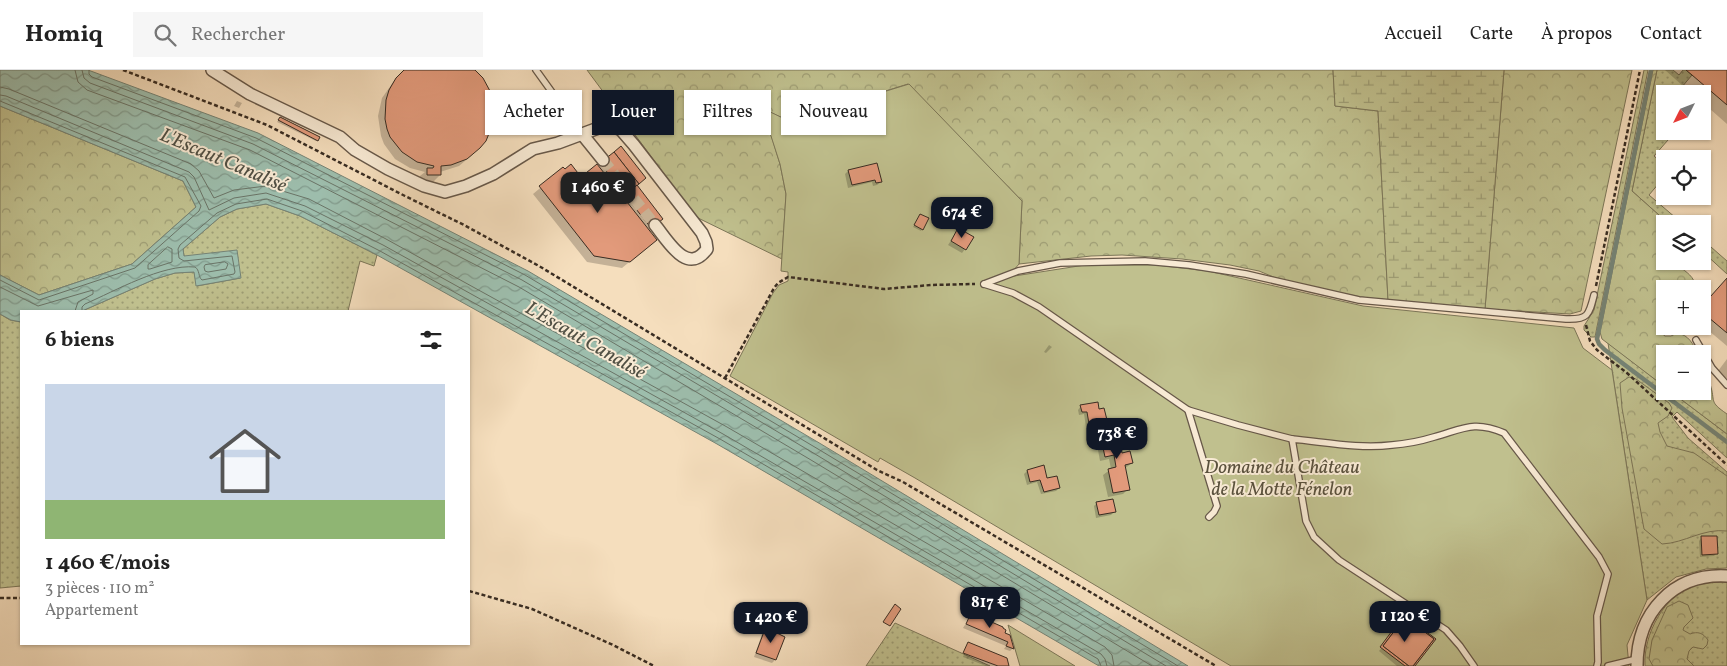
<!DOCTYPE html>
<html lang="fr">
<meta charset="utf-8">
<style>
body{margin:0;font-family:Vollkorn,serif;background:#f6f6f6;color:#222;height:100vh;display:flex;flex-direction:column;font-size:19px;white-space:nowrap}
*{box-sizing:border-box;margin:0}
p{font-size:16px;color:#767676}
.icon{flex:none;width:28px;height:28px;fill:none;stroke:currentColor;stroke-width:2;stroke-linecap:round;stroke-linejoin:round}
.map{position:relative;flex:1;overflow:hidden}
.drawer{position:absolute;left:20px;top:240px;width:450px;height:335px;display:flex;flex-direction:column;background:#fff;border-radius:0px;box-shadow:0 1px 4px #0004}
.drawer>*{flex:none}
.hud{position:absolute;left:485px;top:20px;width:475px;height:45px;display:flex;gap:10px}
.needle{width:32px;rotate:228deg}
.controls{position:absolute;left:1656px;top:15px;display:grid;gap:10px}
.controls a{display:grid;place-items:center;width:55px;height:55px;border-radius:0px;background:#fff;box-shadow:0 1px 4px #0004;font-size:25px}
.price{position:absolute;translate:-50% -42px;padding:0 11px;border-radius:10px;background:#111827;color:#fff;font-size:16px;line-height:32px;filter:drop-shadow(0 1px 2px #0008)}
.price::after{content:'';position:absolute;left:50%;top:30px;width:15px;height:11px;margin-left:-8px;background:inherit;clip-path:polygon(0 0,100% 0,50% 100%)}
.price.on{background:#222;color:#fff}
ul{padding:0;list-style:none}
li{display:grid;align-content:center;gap:10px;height:265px;padding:0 25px}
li+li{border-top:1px solid #e0e0e0}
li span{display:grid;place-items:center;height:155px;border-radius:0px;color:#555}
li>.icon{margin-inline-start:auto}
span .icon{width:90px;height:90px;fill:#fffc;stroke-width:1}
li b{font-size:21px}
h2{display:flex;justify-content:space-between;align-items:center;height:60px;padding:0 25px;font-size:21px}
.tag{padding:0 18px;border-radius:0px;background:#fff;box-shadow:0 1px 4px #0004;font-size:18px;line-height:45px}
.tag.on{background:#111827;color:#fff}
header{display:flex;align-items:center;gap:30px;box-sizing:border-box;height:70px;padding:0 25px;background:#fff;border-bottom:1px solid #e0e0e0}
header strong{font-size:24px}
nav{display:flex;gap:28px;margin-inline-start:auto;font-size:18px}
.search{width:350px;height:45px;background:#f6f6f6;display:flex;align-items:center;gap:12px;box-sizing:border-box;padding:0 18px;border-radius:0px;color:#767676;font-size:19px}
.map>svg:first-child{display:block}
</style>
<header>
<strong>Homiq</strong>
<div class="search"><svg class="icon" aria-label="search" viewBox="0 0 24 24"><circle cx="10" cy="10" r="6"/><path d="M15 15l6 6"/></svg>Rechercher</div>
<nav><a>Accueil</a><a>Carte</a><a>À propos</a><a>Contact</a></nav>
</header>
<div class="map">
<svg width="1727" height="596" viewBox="0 0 1727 596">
<defs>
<pattern id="grass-dots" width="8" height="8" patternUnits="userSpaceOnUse" patternTransform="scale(1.25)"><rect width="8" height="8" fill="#c0c08e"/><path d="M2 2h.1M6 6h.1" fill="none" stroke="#9d9c74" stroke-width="1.8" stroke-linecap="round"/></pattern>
<pattern id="forest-crowns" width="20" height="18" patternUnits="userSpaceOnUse" patternTransform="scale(1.25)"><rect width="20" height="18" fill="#c0c08e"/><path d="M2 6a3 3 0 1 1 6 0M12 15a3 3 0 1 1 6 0" fill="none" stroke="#9d9c74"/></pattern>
<pattern id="wetland-marsh" width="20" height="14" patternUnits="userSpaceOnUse" patternTransform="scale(1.25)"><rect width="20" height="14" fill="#c0c08e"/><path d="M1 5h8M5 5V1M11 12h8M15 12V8" fill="none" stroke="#9d9c74"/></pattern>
<pattern id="water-waves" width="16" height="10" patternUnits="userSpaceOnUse" patternTransform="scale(1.25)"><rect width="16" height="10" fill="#9dbdac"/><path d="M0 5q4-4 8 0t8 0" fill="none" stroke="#819a8c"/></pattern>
</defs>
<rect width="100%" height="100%" fill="#f5debd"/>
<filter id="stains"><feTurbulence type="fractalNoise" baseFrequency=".004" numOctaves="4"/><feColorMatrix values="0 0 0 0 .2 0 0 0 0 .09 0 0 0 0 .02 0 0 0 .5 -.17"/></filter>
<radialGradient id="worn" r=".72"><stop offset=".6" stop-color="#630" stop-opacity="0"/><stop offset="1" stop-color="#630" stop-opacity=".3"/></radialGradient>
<g fill="url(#grass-dots)" stroke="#7c7658">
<path d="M1644 0H1648L1595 267H1591L1584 260V256L1594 240Z"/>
<path d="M1657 0H1673L1679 5 1683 0H1686L1692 5 1676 24H1665V36L1657 46 1665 53V61L1675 62 1654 86 1665 96V106L1649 125 1683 154H1669L1632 121Z"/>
<path d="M266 134 300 146 377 185 374 196 360 191 348 241H82L155 209 175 203 194 202 197 216 240 208 184 186 183 179 220 147 237 139Z"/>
<path d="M1703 170 1727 191V204L1703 182Z"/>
<path d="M0 244 10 250 21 252V516L0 518Z"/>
<path d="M1608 273 1665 317V321H1670L1727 364V388L1677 342 1672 347 1688 368 1727 402V498L1706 499 1676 507 1647 530Z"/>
<path d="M1727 512V596H1645C1643 565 1664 524 1696 515 1705 512 1717 512 1727 512Z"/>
<path d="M895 553 990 596H866Z"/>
</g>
<g fill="url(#forest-crowns)" stroke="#7c7658">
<path d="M587 0H1333L1335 36 1378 41 1388 230 1361 227 1283 211 1259 201 1230 195 1182 189 1122 185 1091 186 1019 194 1022 131 908 14 789 51 763 39 780 94 786 124 782 189 696 147Z"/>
<path d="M1504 0H1632L1581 241 1570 244 1485 239Z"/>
<path d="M1653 0H1657L1632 121 1669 154H1665V162L1659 165 1662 172 1665 174V191H1676C1680 200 1689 201 1694 211L1692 219H1665V252L1660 257V262L1665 266H1671L1677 263C1689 265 1693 274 1698 284H1665V317L1602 269 1600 262Z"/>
<path d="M0 36 183 111 196 137 132 194 39 225 0 205Z"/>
<path d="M1703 295C1705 301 1708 307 1710 314 1716 332 1708 331 1727 344V364L1670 321H1702Z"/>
<path d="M1629 307 1636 309 1669 333 1672 338 1668 346 1658 353 1660 362 1667 376 1694 383 1727 406V461C1703 458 1685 473 1662 474L1644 459 1622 338 1620 313Z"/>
<path d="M1679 531 1688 535 1693 548 1684 557 1683 560 1690 564C1698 561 1703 563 1708 570L1707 575 1703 579 1693 577 1689 581 1687 589 1694 596H1653L1649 589 1652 570 1667 537Z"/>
</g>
<path fill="url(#wetland-marsh)" stroke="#7c7658" d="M1333 0H1504L1485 239 1388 230 1378 41 1335 36Z"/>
<g fill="#c0c08e" stroke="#7c7658">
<path d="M909 14 1022 131 1019 194 1008 207 1085 195H1156L1208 201 1363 236 1574 258 1583 278 1612 300 1647 530 1627 575 1629 596H1231L915 408 880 388 878 392 730 306 773 223 779 215 788 211V202L781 201 786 124 780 94 762 38 789 51Z"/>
<path d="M1008 555 1075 596H1020Z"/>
</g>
<path fill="url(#water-waves)" stroke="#758375" d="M0 0H88L258 63 528 201 821 374 1188 596H1099L717 374 377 185 300 146 266 134 237 139 220 147 183 179 184 186 237 180 241 208 196 216 194 202 175 203 155 209 82 241H21V252L11 250 0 244V205L39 225 132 194 196 137 183 111 0 36Z"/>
<g fill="#0003">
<path d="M406 0H472L493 41 495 39V45L492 46 472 85 459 96 440 102V105L433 112 420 111V106L425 102 410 98 395 89 384 74 381 66 378 46 382 28 394 11Z"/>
<path d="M1665 0H1727V54L1702 32V24H1692Z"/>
<path d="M237 31 242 33 239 38 234 36Z"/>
<path d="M279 49 317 70 316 71 277 52Z"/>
<path d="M601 94 636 115 658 152 648 160 656 170 622 198 587 192 533 124 563 99 581 109Z"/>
<path d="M848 101 881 112 877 115 873 116 872 112 848 118 845 104Z"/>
<path d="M920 145 922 159 921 161 913 157Z"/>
<path d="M958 160 965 179 962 183 948 175Z"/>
<path d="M1727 209V276L1702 255V237Z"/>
<path d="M1049 275 1052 277 1046 283 1044 282Z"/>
<path d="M1727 289V309L1718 301Z"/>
<path d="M1081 336 1098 340 1105 350 1102 353 1086 357 1084 344 1079 345 1078 340Z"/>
<path d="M1105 361 1123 369 1119 373 1121 385 1132 393 1124 399 1128 419 1123 424 1108 427 1103 405 1111 399 1109 389 1100 391 1098 380 1102 376 1100 366Z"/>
<path d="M1027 401 1046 410 1059 418 1056 421 1041 424 1037 412 1027 415 1024 404Z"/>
<path d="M1097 433 1114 442 1111 445 1096 448 1094 436Z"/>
<path d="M1702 467 1717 483 1714 486 1700 487 1699 471Z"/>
<path d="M971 545 1003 564 1013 578 1010 581 1004 579 1006 576 963 558Z"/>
<path d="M1400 554 1411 596H1397L1379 581Z"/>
<path d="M765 560 775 590 772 593 754 587 762 564Z"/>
<path d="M968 573 1007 596H986L963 587Z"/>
</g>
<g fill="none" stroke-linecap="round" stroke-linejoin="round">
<g stroke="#6a7467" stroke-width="1">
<path d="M75 0 78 12 87 20 250 80 519 217 811 390 1152 596"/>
<path d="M82 0 84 8 90 13 253 74 522 210 815 384 1166 596"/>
<path d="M89 0V4L92 7 256 68 525 205 818 379 1178 596"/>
<path d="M0 17 9 19 191 94 199 101 214 128 234 120 266 116 309 129 386 169 727 357 1105 577 1112 585 1114 596"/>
<path d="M0 25 6 26 189 102 194 107 209 140 234 128 266 123 305 136 383 175 723 364 1101 584 1105 589 1107 596"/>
<path d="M0 31 185 107 201 136 199 141 135 198 39 230 0 210"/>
<path d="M168 177 172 179V192L150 199H148V195Z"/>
<path d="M225 192 228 194 226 199 208 202 205 201 204 197 205 195Z"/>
<path d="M0 217 38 236 93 220V224L78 232 75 241"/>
<path d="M82 241V237L85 234C115 221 162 194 195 197 200 200 198 207 202 210L234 204 235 202 232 186 184 191 179 188 178 179 180 175 217 143 236 134 267 129 302 141 380 181 720 369 1098 589 1101 596"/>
</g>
<path stroke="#758375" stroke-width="4.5" d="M1651 0 1597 269 1599 274 1605 280 1727 372"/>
</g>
<g fill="#e29a7b" stroke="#382c22">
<path d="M404 0H475L483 8 490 21 494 35V47L492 56 486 71 480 78 467 89 451 95 441 96V105H427V98H433L434 96 417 92 402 82 390 67 387 59 385 49 386 30 389 20 396 8Z"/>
<path d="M1686 0H1727V35L1692 5Z"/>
<path d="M280 47 320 67 318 71 278 50Z"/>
<path d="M621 76 646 108 639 114 614 82Z"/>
<path d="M614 82 639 114 625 125 600 93Z"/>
<path d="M877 93 882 112 876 113 875 110 852 115 848 100Z"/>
<path d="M571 94 581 107 597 94 657 170 630 192 594 186 539 116 563 97 565 99Z"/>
<path d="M637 115 663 149 651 158 625 125Z"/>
<path d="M920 144 929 148 923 160 914 155Z"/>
<path d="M958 158 974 167 966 180 951 171Z"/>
<path d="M1727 208V263L1702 242V236Z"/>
<path d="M1098 332 1099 339 1104 338 1107 350 1089 354 1087 342H1082L1080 335Z"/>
<path d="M1121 356 1124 369 1120 370 1122 383 1130 381 1133 393 1125 395 1130 420 1113 423 1108 399 1116 397 1114 385 1105 387 1102 373 1107 372 1105 360Z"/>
<path d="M1044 395 1047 408 1057 406 1060 418 1044 422 1040 410 1030 412 1027 400Z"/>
<path d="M1113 429 1116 442 1099 445 1096 432Z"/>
<path d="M1701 466H1717L1718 484 1702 485Z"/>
<path d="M895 534 901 539 890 556 883 552Z"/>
<path d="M971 543 1003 557V558L1006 560 1005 563 1010 565 1014 579 1006 576 1008 572 966 554Z"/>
<path d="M1404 545 1436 569 1415 596H1413L1434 569 1405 547 1383 576 1409 596H1405L1380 577Z"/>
<path d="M1405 547 1434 569 1413 596H1409L1383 576Z"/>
<path d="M767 558 785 567 776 590 756 583 765 559Z"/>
<path d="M968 572 1007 588 1009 596H998L963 583Z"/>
</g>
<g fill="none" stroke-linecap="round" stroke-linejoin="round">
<path stroke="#cfba9e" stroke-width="11" stroke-dasharray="11 5.5" stroke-linecap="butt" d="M603 90 655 155"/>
<g stroke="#675849" stroke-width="8">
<g id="service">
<path d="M536 0 582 64"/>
<path d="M984 214 1018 201 1060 193 1145 191 1189 195 1246 204 1359 230 1566 249C1588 250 1589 245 1594 225"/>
<path d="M984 214 1013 223 1039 237 1188 340 1238 355 1292 369"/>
<path d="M1696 270 1712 298 1727 315"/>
<path d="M1188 340 1217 436 1214 442 1209 447"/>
<path d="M1474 596 1460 576 1446 560 1339 490 1314 467 1306 451 1292 369C1325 372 1359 379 1392 375 1406 374 1421 371 1434 367 1463 359 1474 350 1504 363L1599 487 1608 504 1597 546 1598 592 1597 596"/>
<path d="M1608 596 1637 589"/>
</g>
</g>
<g stroke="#675849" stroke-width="14">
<g id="minor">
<path d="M212 0 250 24 340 67 355 80 388 99 424 116 445 122 466 116 493 104 533 79 558 73 601 57 611 55 621 60 634 75 702 163 706 172 707 179C687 206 668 171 655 155"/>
<path d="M582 64 603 90"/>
<path d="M1637 596C1637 543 1673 503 1727 506"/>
</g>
</g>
<g stroke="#382c22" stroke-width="2.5" stroke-dasharray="4 2.5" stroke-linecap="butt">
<path d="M123 0 267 55 405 126 464 155 539 196 877 400 903 412 1216 596"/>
<path d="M1596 216 1640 0"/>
<path d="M1586 255 1590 271 1597 280 1627 303 1727 395"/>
<path d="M725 308 774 218 778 213 788 207 884 219 931 215 975 214"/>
<path d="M469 521 532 539 613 575 654 596"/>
<path d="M0 528H21"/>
</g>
<use href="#service" stroke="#f8ead4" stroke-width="5.5"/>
<use href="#minor" stroke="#f8ead4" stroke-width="11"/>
</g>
<g text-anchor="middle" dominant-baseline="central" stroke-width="4" stroke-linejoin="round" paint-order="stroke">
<g font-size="19" font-style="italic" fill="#5a513d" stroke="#f8ead4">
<text x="1282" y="398">Domaine du Château<tspan x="1282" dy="22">de la Motte Fénelon</tspan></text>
</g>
<g font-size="20" font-style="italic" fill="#515044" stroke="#f8ead4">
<text transform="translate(223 91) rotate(23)">L'Escaut Canalisé</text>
<text transform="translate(585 271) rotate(30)">L'Escaut Canalisé</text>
</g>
</g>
<rect width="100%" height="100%" filter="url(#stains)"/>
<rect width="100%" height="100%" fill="url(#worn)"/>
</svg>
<div class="controls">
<a><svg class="needle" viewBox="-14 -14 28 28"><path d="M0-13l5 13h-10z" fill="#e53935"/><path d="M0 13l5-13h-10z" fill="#767676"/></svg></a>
<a><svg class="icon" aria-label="locate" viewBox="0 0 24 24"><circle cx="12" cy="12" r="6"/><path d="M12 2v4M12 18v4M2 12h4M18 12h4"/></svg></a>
<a><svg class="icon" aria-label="layers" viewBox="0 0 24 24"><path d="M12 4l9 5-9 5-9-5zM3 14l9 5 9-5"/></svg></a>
<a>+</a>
<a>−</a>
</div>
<b class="price on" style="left:598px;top:144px">1 460 €</b>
<b class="price" style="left:962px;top:169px">674 €</b>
<b class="price" style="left:1117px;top:390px">738 €</b>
<b class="price" style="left:990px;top:559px">817 €</b>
<b class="price" style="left:1405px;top:573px">1 120 €</b>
<b class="price" style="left:771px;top:574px">1 420 €</b>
<div class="hud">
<a class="tag">Acheter</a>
<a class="tag on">Louer</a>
<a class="tag">Filtres</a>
<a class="tag">Nouveau</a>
</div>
<section class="drawer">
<h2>6 biens<svg class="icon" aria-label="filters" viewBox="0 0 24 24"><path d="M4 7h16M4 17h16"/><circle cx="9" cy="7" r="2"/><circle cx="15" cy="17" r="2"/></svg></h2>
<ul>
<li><span style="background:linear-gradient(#c9d6e8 75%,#8fb573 0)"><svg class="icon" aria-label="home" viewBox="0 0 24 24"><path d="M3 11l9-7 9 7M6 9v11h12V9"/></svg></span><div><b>1 460 €/mois</b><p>3 pièces · 110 m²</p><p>Appartement</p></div></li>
</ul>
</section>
</div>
